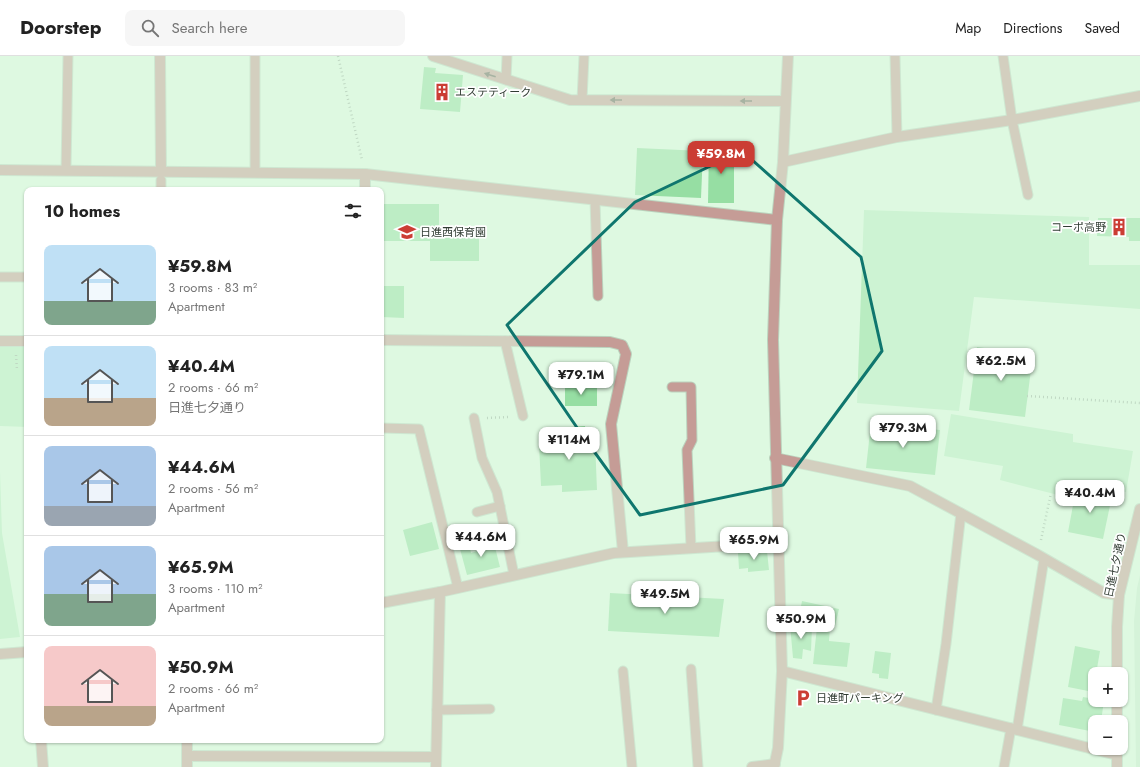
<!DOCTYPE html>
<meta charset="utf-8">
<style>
body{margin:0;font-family:Jost,"Noto Sans JP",sans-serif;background:#f6f6f6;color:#222;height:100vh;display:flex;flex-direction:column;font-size:15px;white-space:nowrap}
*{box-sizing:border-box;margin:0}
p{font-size:13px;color:#767676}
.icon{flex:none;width:22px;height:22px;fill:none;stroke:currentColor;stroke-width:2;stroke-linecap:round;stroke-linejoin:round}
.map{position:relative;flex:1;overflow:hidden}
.panel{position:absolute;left:24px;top:131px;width:360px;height:556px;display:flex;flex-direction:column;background:#fff;border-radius:8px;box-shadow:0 1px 3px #0004}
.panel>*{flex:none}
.controls{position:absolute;left:1088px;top:611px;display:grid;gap:8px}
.controls a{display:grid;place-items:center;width:40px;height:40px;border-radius:8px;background:#fff;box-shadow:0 1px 3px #0004;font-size:20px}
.price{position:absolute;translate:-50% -34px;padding:0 9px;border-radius:8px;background:#fff;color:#222;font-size:13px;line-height:26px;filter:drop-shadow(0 1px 2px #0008)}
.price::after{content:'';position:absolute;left:50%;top:24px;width:12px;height:9px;margin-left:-6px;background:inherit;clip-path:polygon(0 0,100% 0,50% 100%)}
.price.active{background:#cb3d34;color:#fff}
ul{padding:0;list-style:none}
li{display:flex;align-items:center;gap:12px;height:100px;padding:0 20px}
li+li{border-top:1px solid #e0e0e0}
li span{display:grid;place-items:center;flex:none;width:112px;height:80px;border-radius:8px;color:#555}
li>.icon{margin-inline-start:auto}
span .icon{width:48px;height:48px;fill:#fffc;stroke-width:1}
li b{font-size:17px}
h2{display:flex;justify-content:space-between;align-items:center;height:48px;padding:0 20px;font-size:17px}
header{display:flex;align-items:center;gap:24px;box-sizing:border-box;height:56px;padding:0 20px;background:#fff;border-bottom:1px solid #e0e0e0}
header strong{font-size:19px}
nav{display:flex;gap:22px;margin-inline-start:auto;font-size:14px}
.search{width:280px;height:36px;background:#f6f6f6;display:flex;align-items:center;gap:10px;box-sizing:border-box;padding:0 14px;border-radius:8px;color:#767676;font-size:15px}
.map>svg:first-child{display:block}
</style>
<header>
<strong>Doorstep</strong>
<div class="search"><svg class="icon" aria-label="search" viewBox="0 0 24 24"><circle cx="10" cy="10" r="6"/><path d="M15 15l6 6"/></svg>Search here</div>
<nav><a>Map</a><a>Directions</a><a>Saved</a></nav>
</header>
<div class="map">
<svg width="1140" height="711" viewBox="0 0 1140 711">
<rect width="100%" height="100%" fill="#def9e1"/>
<path fill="#cbebcf" d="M1140 519V711H1136L1134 565 1137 532Z"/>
<g fill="#b9ecc1">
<path d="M864 154 1089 161V209H1140V253L974 241 959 355 857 347Z"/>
<path d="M0 288 27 289V371L0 370Z"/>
<path d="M951 358 1073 378V386L1133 395 1126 436 1061 424 1058 439 1000 424 1003 410 944 400Z"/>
<path d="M0 415 2 477 20 581 0 583Z"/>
</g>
<g fill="#96dea3">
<path d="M424 11 436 12 435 17 463 19 460 56 420 53Z"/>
<path d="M709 91H734V147H708Z"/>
<path d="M637 92 703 95 701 142 635 139Z"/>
<path d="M381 148H439V175H479V205H430V185H381Z"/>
<path d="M1098 162H1140V185H1129V181L1097 180Z"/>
<path d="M381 230H404V262L381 261Z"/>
<path d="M977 291 1033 298 1025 361 969 354Z"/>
<rect x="565" y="331" width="32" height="19"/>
<path d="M871 367 940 374 935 419 866 412Z"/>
<path d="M585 370 586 384H595L597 434 562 436V429L541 430 539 388H555L554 372Z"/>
<path d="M1076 433 1112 440 1103 483 1068 476Z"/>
<path d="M432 466 439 493 410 500 403 474Z"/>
<path d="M493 483 500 511 467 519 460 493 470 490 471 497 483 493 481 486Z"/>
<path d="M767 495 769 514 748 516V512L739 513 738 497Z"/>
<path d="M610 537 724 543 719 581 608 575Z"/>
<path d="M802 545 839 553 835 570 815 566 817 559 800 555Z"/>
<path d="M790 569 812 571 811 595 803 593 802 603 793 602Z"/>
<path d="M817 571 830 573 829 585 850 587 847 611 813 608Z"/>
<path d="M1075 590 1100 595 1093 636 1068 631Z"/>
<path d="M875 595 891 597 888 623 879 622V618L872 617Z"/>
<path d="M1083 641 1095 643V644H1104L1101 666H1095V676L1059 669 1063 642 1082 645Z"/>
</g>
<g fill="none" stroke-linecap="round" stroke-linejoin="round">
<g stroke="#bbd3be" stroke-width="11">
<g id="lane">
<path d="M895 0 897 81"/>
<path d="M1003 0 1012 64 1028 139"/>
<path d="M506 24 507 0"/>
<path d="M582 44 584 0"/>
<path d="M66 114 68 0"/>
<path d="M255 116V0"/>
<path d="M161 134V124"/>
<path d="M595 144 598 240"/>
<path d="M0 221H27"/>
<path d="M505 285 523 360"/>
<path d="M672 331H691L692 384 687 394 691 492"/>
<path d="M474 362 482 402 497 436 514 519"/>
<path d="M381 372 419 373 458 532"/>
<path d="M477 456 500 450"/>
<path d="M691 613 698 711"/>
<path d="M623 615 632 711"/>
<path d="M437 654 490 653"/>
<path d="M936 654 946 588 961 457"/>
<path d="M1017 674 1044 503"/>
<path d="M1004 711 1011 672"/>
</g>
</g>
<g stroke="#bbd3be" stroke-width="12">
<g id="street">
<path d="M160 0 161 115"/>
<path d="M433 0 570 44 785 45"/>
<path d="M783 106 897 81 1012 64 1140 40"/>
<path d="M0 114 365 118 777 164"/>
<path d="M365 118V134"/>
<path d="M381 284 610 286 622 289 626 298 611 368 623 496"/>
<path d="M0 285H27"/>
<path d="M775 402 910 430 1038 499 1104 537 1119 539"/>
<path d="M381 547 440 536 614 497 778 487"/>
<path d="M0 598 27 596"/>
<path d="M782 615 1117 699"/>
<path d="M1117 618V571L1119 539 1140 453"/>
<path d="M1117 644V666"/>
<path d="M41 684 43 711"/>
<path d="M187 684V711"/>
<path d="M1117 694V711"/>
<path d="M187 700 436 701"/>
<path d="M436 711 440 536"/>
<path d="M752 711 775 708"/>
<path d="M774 711 778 692 782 615 773 284 777 164 783 106 788 0"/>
</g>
</g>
<g stroke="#9bb09e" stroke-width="2.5" stroke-dasharray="1 3" stroke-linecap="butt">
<path d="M338 0 362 104"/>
<path d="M16 299 17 314"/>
<path d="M1027 340 1140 347"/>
<path d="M487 362 508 361"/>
<path d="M27 475V483"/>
<path d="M1041 484 1051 437"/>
</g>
<use href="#lane" stroke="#c59c96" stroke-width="9"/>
<use href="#street" stroke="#c59c96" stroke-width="10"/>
</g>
<defs><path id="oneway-solid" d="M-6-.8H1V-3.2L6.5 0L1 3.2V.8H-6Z"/></defs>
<g fill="#655e56">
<use href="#oneway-solid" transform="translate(490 19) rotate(-162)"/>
<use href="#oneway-solid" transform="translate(616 44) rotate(-180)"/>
<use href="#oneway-solid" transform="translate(746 45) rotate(-180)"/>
</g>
<path d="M0 0H1140V711H0ZM742 95 861 201 882 295 783 429 640 459 580 376 507 269 635 146Z" fill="#def9e1" fill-opacity=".55" fill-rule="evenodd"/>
<path fill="none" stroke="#0f766e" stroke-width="3" stroke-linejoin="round" d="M742 95 861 201 882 295 783 429 640 459 580 376 507 269 635 146Z"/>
<defs>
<g id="building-bare" transform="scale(1.38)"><path d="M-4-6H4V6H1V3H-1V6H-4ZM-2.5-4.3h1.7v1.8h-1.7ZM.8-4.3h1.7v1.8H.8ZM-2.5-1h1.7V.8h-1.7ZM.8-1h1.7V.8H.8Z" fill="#cb3d34" stroke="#fefefe" stroke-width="2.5" paint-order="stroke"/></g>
<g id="school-bare" transform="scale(1.38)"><path d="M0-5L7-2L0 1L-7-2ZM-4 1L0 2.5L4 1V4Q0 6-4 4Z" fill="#cb3d34" stroke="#fefefe" stroke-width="2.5" paint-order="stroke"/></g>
<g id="parking-bare" transform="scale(1.38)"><path d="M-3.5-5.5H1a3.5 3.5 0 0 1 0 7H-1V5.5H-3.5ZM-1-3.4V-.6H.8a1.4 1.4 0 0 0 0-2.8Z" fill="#cb3d34" stroke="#fefefe" stroke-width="2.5" paint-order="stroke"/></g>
</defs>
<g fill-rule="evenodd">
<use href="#building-bare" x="442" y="36"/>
<use href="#building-bare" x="1119" y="171"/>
<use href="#school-bare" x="407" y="176"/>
<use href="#parking-bare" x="803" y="642"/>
</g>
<g text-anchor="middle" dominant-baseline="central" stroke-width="3.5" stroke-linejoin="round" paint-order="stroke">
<g font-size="11" fill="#313c33" stroke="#fefefe" text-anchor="start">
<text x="455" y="36">エステティーク</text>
<text x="1106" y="171" text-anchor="end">コーポ高野</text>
<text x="420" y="176">日進西保育園</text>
<text x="816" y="642">日進町パーキング</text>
</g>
<g font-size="11" fill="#313c33" stroke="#fefefe">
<text transform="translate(1115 509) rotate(-78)">日進七夕通り</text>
</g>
</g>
</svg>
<div class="controls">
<a>+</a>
<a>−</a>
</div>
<b class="price active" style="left:721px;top:119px">¥59.8M</b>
<b class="price" style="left:1001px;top:326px">¥62.5M</b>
<b class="price" style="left:581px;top:340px">¥79.1M</b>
<b class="price" style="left:903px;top:393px">¥79.3M</b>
<b class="price" style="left:569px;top:405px">¥114M</b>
<b class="price" style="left:1090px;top:458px">¥40.4M</b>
<b class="price" style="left:481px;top:502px">¥44.6M</b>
<b class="price" style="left:754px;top:505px">¥65.9M</b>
<b class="price" style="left:665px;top:559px">¥49.5M</b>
<b class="price" style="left:801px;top:584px">¥50.9M</b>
<section class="panel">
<h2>10 homes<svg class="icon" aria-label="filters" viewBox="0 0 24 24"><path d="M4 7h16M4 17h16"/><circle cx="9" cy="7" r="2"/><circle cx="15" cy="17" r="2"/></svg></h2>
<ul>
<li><span style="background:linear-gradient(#bfe0f5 70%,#7fa58c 0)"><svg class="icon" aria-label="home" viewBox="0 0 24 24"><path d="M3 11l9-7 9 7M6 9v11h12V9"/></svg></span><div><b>¥59.8M</b><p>3 rooms · 83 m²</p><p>Apartment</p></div></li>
<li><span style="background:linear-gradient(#bfe0f5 65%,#b9a48a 0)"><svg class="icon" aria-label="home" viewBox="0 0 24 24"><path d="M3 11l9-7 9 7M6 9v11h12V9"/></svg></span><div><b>¥40.4M</b><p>2 rooms · 66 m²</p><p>日進七夕通り</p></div></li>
<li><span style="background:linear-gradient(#a9c7e8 75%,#9aa5b1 0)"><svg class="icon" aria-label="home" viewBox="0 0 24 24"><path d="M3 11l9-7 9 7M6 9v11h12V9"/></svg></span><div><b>¥44.6M</b><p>2 rooms · 56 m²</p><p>Apartment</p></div></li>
<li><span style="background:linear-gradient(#a9c7e8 60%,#7fa58c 0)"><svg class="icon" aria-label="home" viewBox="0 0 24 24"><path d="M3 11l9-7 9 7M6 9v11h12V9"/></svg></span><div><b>¥65.9M</b><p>3 rooms · 110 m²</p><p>Apartment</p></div></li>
<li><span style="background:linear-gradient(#f6c9c9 75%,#b9a48a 0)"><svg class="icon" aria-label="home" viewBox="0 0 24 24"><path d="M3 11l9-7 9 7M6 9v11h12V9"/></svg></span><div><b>¥50.9M</b><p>2 rooms · 66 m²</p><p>Apartment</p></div></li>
</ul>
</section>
</div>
